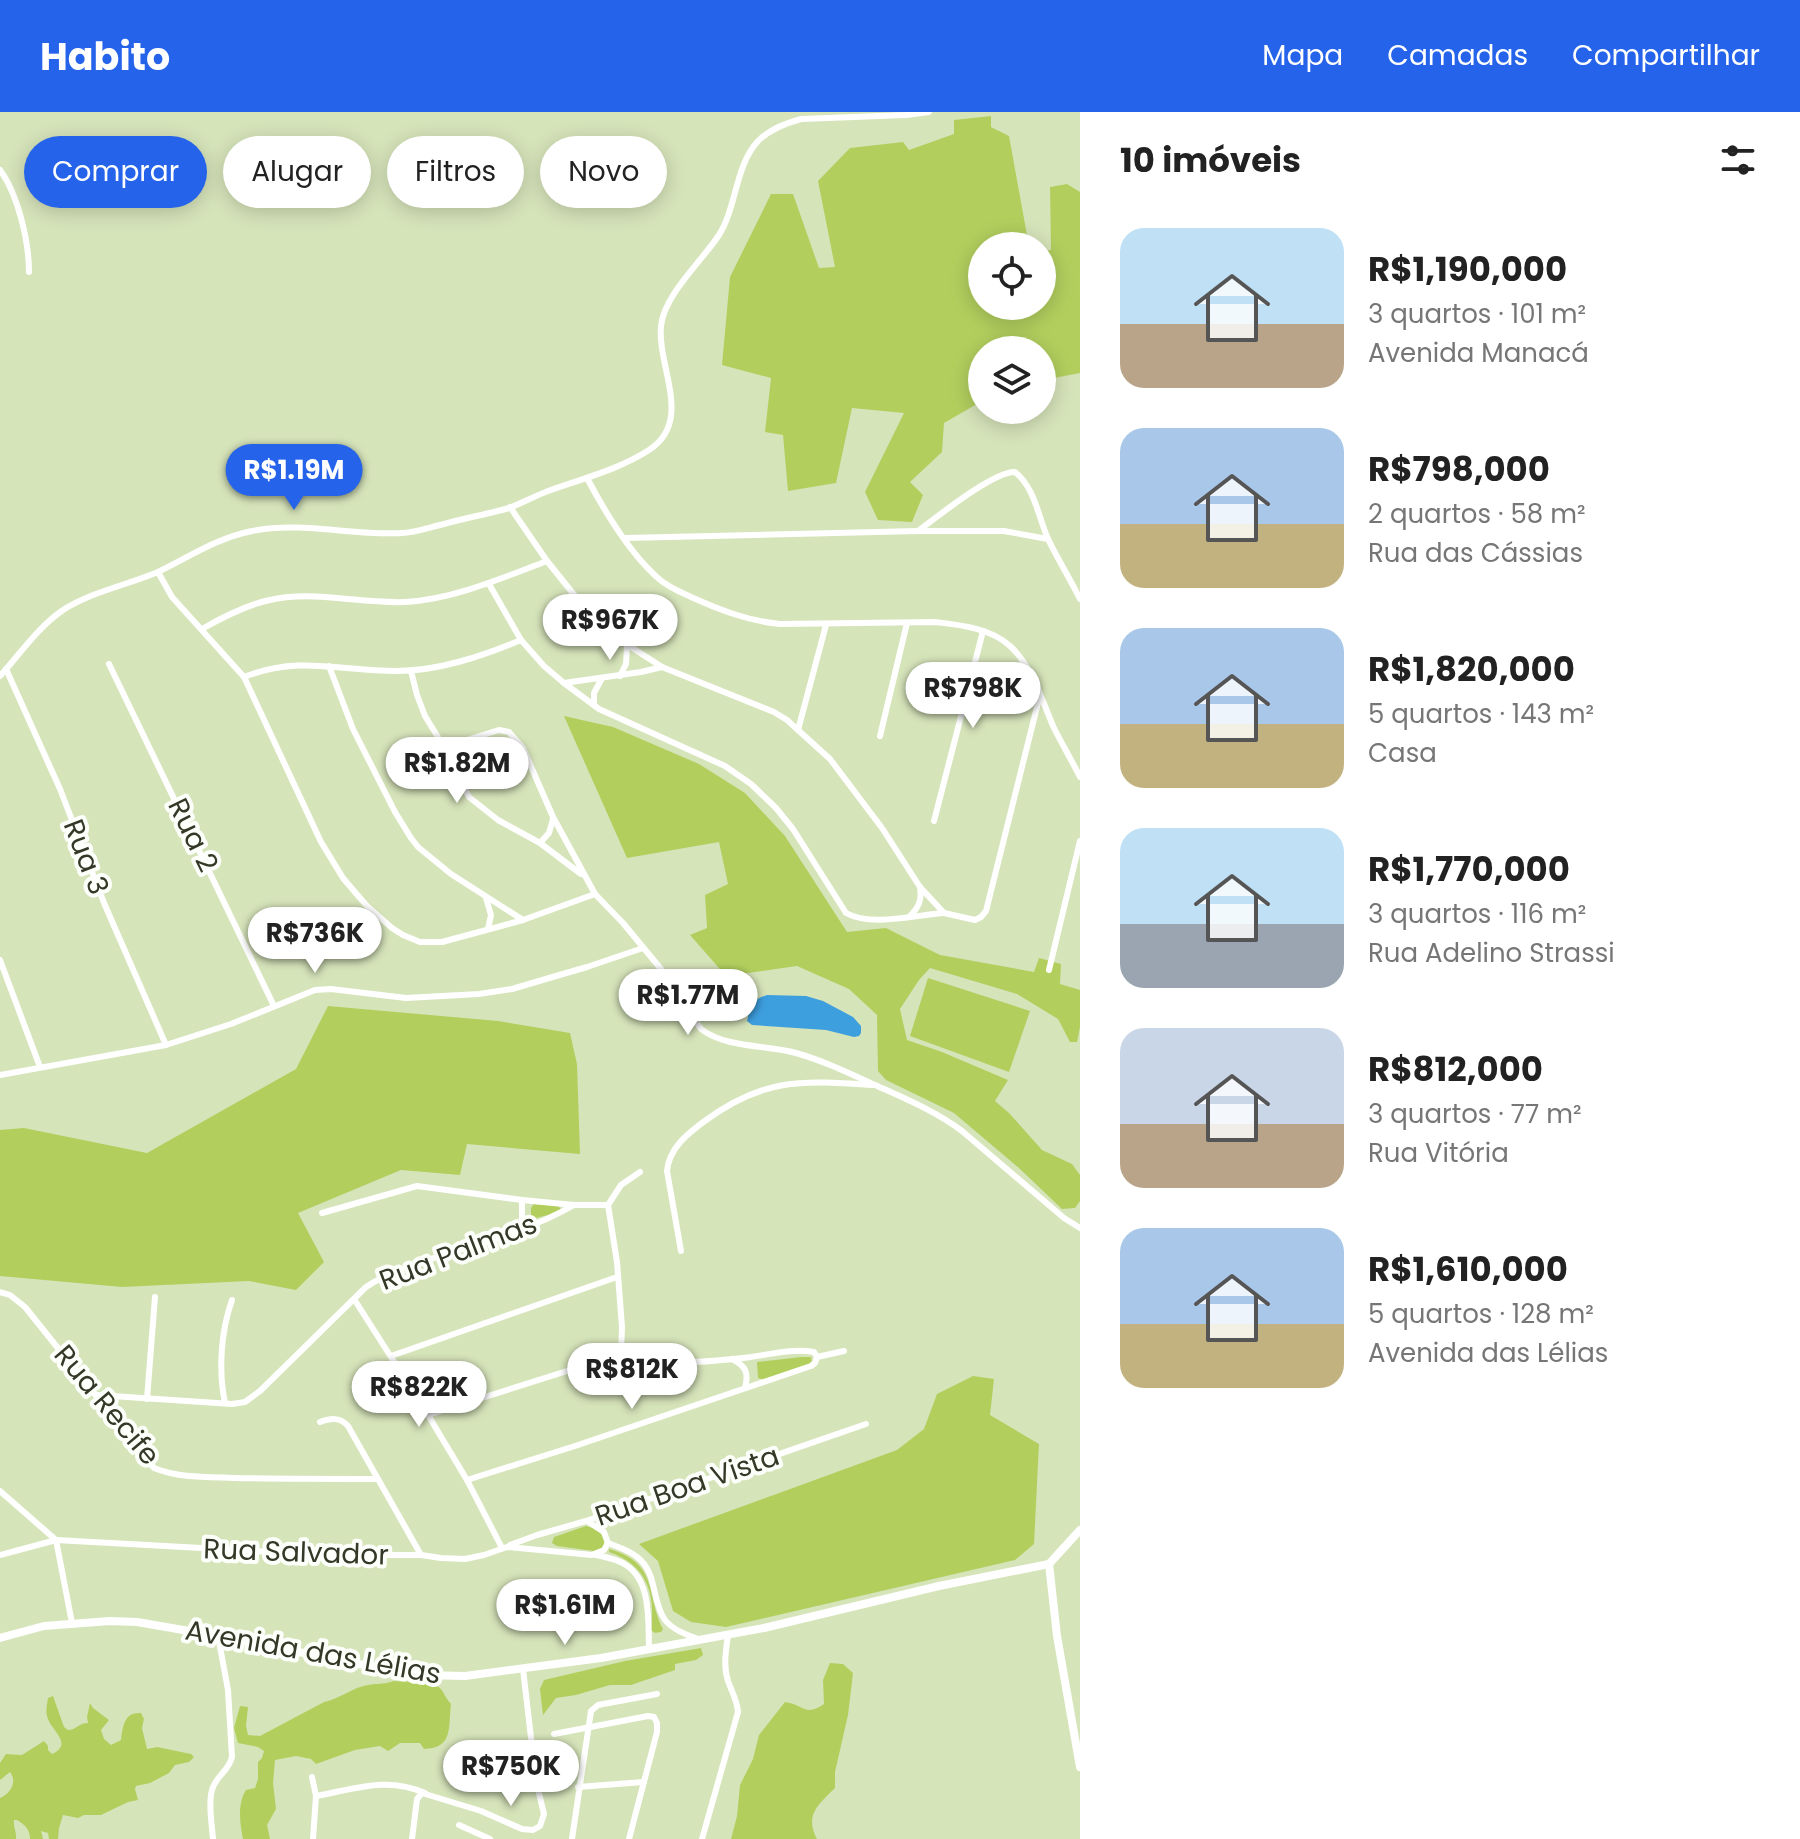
<!DOCTYPE html>
<html lang="pt">
<meta charset="utf-8">
<style>
body{margin:0;font-family:Poppins,sans-serif;background:#f2f2f2;color:#222;height:100vh;display:flex;flex-direction:column;font-size:30px;white-space:nowrap}
*{box-sizing:border-box;margin:0}
p{font-size:26px;color:#767676}
.icon{flex:none;width:44px;height:44px;fill:none;stroke:currentColor;stroke-width:2;stroke-linecap:round;stroke-linejoin:round}
.map{position:relative;flex:1;overflow:hidden}
.panel{display:flex;flex-direction:column;background:#fff;width:720px}
.panel>*{flex:none}
.top-card{position:absolute;left:24px;top:24px;width:760px;height:72px;display:flex;gap:16px}
.fabs{position:absolute;left:968px;top:120px;display:grid;gap:16px}
.fabs a{display:grid;place-items:center;width:88px;height:88px;border-radius:50%;background:#fff;box-shadow:0 4px 20px #0003;font-size:40px}
.price{position:absolute;translate:-50% -68px;padding:0 18px;border-radius:28px;background:#fff;color:#222;font-size:26px;line-height:52px;filter:drop-shadow(0 2px 4px #0008)}
.price::after{content:'';position:absolute;left:50%;top:48px;width:24px;height:18px;margin-left:-12px;background:inherit;clip-path:polygon(0 0,100% 0,50% 100%)}
.price.on{background:#2563eb;color:#fff}
ul{padding:0;list-style:none}
li{display:flex;align-items:center;gap:24px;height:200px;padding:0 40px}
li span{display:grid;place-items:center;flex:none;width:224px;height:160px;border-radius:24px;color:#555}
li>.icon{margin-inline-start:auto}
span .icon{width:96px;height:96px;fill:#fffc;stroke-width:1}
li b{font-size:34px}
h2{display:flex;justify-content:space-between;align-items:center;height:96px;padding:0 40px;font-size:34px}
.tag{padding:0 28px;border-radius:36px;background:#fff;box-shadow:0 4px 20px #0003;font-size:28px;line-height:72px}
.tag.on{background:#2563eb;color:#fff}
header{display:flex;align-items:center;gap:48px;box-sizing:border-box;height:112px;padding:0 40px;background:#2563eb;color:#fff}
header strong{font-size:38px}
nav{display:flex;gap:44px;margin-inline-start:auto;font-size:28px}
main{display:flex;flex:1;min-height:0}
.map>svg:first-child{display:block}
</style>
<header>
<strong>Habito</strong>
<nav><a>Mapa</a><a>Camadas</a><a>Compartilhar</a></nav>
</header>
<main>
<div class="map">
<svg width="1080" height="1727" viewBox="0 0 1080 1727">
<rect width="100%" height="100%" fill="#d6e4ba"/>
<g fill="#b2cf5e">
<path d="M991 4V15L1009 24 1029 134H982V194H1042V139L1051 138 1050 75 1067 72 1080 80V261L1054 266 1042 257V238H982V258L975 261 982 276V289L944 311 942 340 910 370 923 383 912 410 878 408 865 380 904 301 852 296 836 371 788 379 783 323 765 320 771 266 722 253 730 165 771 82H793L819 156 835 155 818 69 850 36 903 30 909 38 954 22V8Z"/>
<path d="M564 604 613 615 699 652 745 681 785 724 847 820 886 816 940 843 1034 860 1039 846 1061 852 1060 872 1080 878V915L1077 930H1070L1058 907 1017 882 930 856 919 868 900 897 907 928 942 940 1008 968 995 989 1009 1001 1042 1038 1072 1052 1080 1063V1089L1075 1096 1062 1097 1020 1057 954 1001 886 968 878 959 877 903 849 877 797 854 726 864 690 823 707 816 705 783 728 772 719 730 627 746Z"/>
<path d="M928 866 1030 899 1009 960 910 924Z"/>
<path d="M328 894 498 909 570 921 577 952 580 1042 467 1032 460 1063 401 1058 298 1101 324 1150 296 1178 249 1169 122 1175 0 1164V1018L24 1016 147 1041 296 957Z"/>
<path d="M534 1092 558 1094 561 1097 556 1101 536 1106 531 1103V1096Z"/>
<path d="M801 1245H811L812 1252 765 1268 758 1266 757 1250Z"/>
<path d="M973 1264 994 1267 990 1303 1039 1332 1034 1432 1015 1448 726 1515 691 1510 673 1499 658 1449 639 1432 897 1338 924 1317 937 1282Z"/>
<path d="M586 1414C596 1416 605 1421 604 1434L600 1438 594 1439 557 1434 552 1431 554 1425Z"/>
<path d="M609 1437C659 1451 645 1481 663 1517L661 1520 655 1521 651 1518C656 1480 646 1453 609 1440Z"/>
<path d="M701 1536 703 1543 696 1548 675 1552V1558L631 1573H610L576 1583 556 1586 543 1603 540 1577 544 1568 625 1549Z"/>
<path d="M830 1551 843 1552 853 1561 848 1603 835 1660V1676C819 1692 804 1703 817 1727H731L737 1704 740 1673 753 1647 759 1623 785 1590C805 1593 805 1605 824 1592L823 1568Z"/>
<path d="M394 1569C405 1570 432 1569 440 1576 444 1580 446 1587 451 1592 448 1615 454 1636 424 1637L420 1631H400L388 1639 380 1634 355 1638 316 1652 311 1647 296 1644 275 1648 273 1671 276 1697 267 1713 270 1727H243C240 1712 237 1692 246 1678L255 1676 258 1667V1650L262 1646 264 1639 258 1635 238 1631 234 1616 240 1594 248 1595 246 1614 248 1623 260 1624 324 1590C340 1587 353 1575 368 1573 379 1571 382 1573 394 1569Z"/>
<path d="M53 1584 64 1615 68 1618C76 1618 79 1611 88 1611L87 1605 90 1591 93 1596 109 1608 101 1618 104 1627 111 1633 121 1628C123 1614 124 1600 141 1601L144 1607 142 1616 147 1637 157 1635 191 1642 194 1645 189 1650 175 1653 169 1661 150 1671 136 1674 135 1677 138 1688 128 1690 101 1703H84L78 1706 63 1703 59 1716 58 1727H49L48 1721 41 1719 43 1727H30C30 1717 25 1713 17 1708H14C13 1716 17 1720 16 1727H0V1686C10 1682 18 1670 10 1660L0 1668V1651L6 1642 22 1643 44 1629 48 1634V1638L52 1642C73 1632 53 1620 48 1607 45 1600 47 1593 48 1586Z"/>
</g>
<path fill="#3e9fdf" d="M767 883 806 884 823 889 853 905 861 914V921L859 924 854 925 826 918 752 913 747 909C751 894 751 888 767 883Z"/>
<g fill="none" stroke-linecap="round" stroke-linejoin="round">
<g stroke="#fff" stroke-width="6">
<path d="M0 58C18 82 29 130 29 160"/>
<path d="M587 366C605 400 630 442 659 467 668 475 680 480 691 485 720 498 748 509 780 512L935 510C960 513 991 516 1010 534 1033 555 1042 589 1054 616 1062 632 1072 649 1080 665"/>
<path d="M510 395 547 449 600 515 662 555 774 600 787 608 830 647 882 716 920 775 944 801 975 808 981 805 986 799 1040 583"/>
<path d="M918 419C937 405 994 359 1015 360 1036 377 1038 406 1049 429 1059 449 1070 467 1080 487"/>
<path d="M625 426 918 419H1004L1048 427"/>
<path d="M158 460 172 485 244 565 321 730 343 766 354 779 367 794 392 816 403 823 420 830H442L523 808 595 782"/>
<path d="M489 472 521 528 544 554 564 571 599 597 725 654 751 672 776 696 793 717 846 801C871 815 915 803 944 801"/>
<path d="M202 517C251 489 280 480 337 486 360 488 382 491 405 490 454 487 502 466 547 449"/>
<path d="M109 552 274 894"/>
<path d="M329 554 353 617 395 700 411 726 418 735 451 762 523 808"/>
<path d="M6 557 60 677 104 791 166 933"/>
<path d="M411 559 417 583 425 604 444 635 469 685 498 708 540 731 581 762"/>
<path d="M0 564C21 541 37 516 63 498 91 480 127 473 158 460 189 445 217 426 252 419 302 409 352 424 403 421 417 420 431 415 444 412 465 406 488 402 509 396 522 391 535 384 548 379 581 367 618 358 649 338 694 309 657 255 661 214 664 183 702 149 719 123 737 94 735 54 758 29 769 18 786 11 801 7L906 3 929 0"/>
<path d="M620 564 626 552 627 534"/>
<path d="M244 565C301 543 338 559 396 559 439 559 482 544 521 528"/>
<path d="M564 571 641 560 662 555"/>
<path d="M594 592V581L602 566"/>
<path d="M798 618 826 513"/>
<path d="M880 624 907 511"/>
<path d="M444 635 499 618 509 620 523 636 553 705 595 782 623 811 661 857 701 917C725 936 767 933 796 941 824 949 849 961 875 973 906 987 935 999 962 1019L1064 1106 1080 1116"/>
<path d="M934 709 983 519"/>
<path d="M540 731 549 721 553 707"/>
<path d="M486 786 491 803 488 817"/>
<path d="M910 804C919 795 922 788 920 775"/>
<path d="M0 848 40 955"/>
<path d="M1049 858 1080 729"/>
<path d="M0 963 166 933 231 912 315 878 331 877 406 886 479 882 512 877 539 869 587 855 643 836"/>
<path d="M322 1101 417 1074 522 1088 574 1093H608"/>
<path d="M517 1120 522 1110V1088"/>
<path d="M681 1139 667 1059C669 1037 686 1023 702 1011 762 966 800 968 872 973"/>
<path d="M0 1180 10 1183 25 1195 154 1356C178 1366 208 1365 234 1366 282 1367 329 1367 377 1367"/>
<path d="M354 1187 428 1303 467 1368 502 1436"/>
<path d="M621 1242 622 1215 617 1150 608 1093 621 1073 640 1060"/>
<path d="M391 1244 617 1165"/>
<path d="M817 1245 844 1239"/>
<path d="M732 1247C746 1254 749 1261 745 1276"/>
<path d="M97 1283 232 1292 245 1290 260 1279 366 1175C390 1159 419 1151 446 1142 490 1129 534 1116 574 1093"/>
<path d="M147 1287 155 1185"/>
<path d="M225 1291C218 1258 221 1219 232 1188"/>
<path d="M428 1303 621 1242C662 1255 709 1250 751 1245 771 1242 794 1236 814 1240L817 1245 815 1251 811 1254 575 1334 467 1368"/>
<path d="M320 1310C331 1306 340 1305 348 1314L421 1443"/>
<path d="M0 1379 56 1428 72 1511"/>
<path d="M587 1409 604 1420 608 1431"/>
<path d="M608 1431C618 1435 629 1438 637 1445 658 1461 651 1488 665 1508 673 1518 687 1523 698 1527"/>
<path d="M510 1433 537 1423 586 1409 866 1312"/>
<path d="M0 1443 56 1428 327 1443H421L441 1446 465 1447 484 1443 507 1435 592 1443 604 1438 608 1431"/>
<path d="M596 1443C606 1445 617 1447 626 1453 652 1470 648 1510 649 1537"/>
<path d="M554 1622 648 1604 654 1605 657 1611V1620L629 1727"/>
<path d="M312 1665 316 1684 313 1727"/>
<path d="M578 1675 644 1670"/>
<path d="M316 1684C355 1677 387 1664 425 1681"/>
<path d="M459 1713 490 1727"/>
<path d="M213 1727C212 1713 207 1685 214 1673 219 1662 229 1658 232 1645L228 1578 218 1524"/>
<path d="M412 1727 417 1687 422 1681 481 1699 522 1717 533 1718 540 1714 544 1702 536 1669 523 1557"/>
<path d="M572 1727 591 1599 598 1593 657 1582"/>
<path d="M702 1727 738 1600C737 1588 732 1580 728 1569 723 1554 726 1538 728 1523"/>
</g>
<g stroke="#fff" stroke-width="8">
<path d="M1080 1418 1049 1452 1057 1524 1080 1655"/>
<path d="M0 1526 44 1514 110 1509 137 1510 218 1524 399 1560 422 1563 465 1564 601 1546 764 1516 939 1474 1049 1452"/>
</g>
</g>
<g text-anchor="middle" dominant-baseline="central" stroke-width="8" stroke-linejoin="round" paint-order="stroke">
<g font-size="28" fill="#333827" stroke="#fdfffb">
<text transform="translate(193 723) rotate(64)">Rua 2</text>
<text transform="translate(86 745) rotate(69)">Rua 3</text>
<text transform="translate(458 1140) rotate(-21)">Rua Palmas</text>
<text transform="translate(107 1293) rotate(50)">Rua Recife</text>
<text transform="translate(687 1374) rotate(-19)">Rua Boa Vista</text>
<text transform="translate(296 1440) rotate(2)">Rua Salvador</text>
<text transform="translate(313 1540) rotate(10)">Avenida das Lélias</text>
</g>
</g>
</svg>
<div class="fabs">
<a><svg class="icon" aria-label="locate" viewBox="0 0 24 24"><circle cx="12" cy="12" r="6"/><path d="M12 2v4M12 18v4M2 12h4M18 12h4"/></svg></a>
<a><svg class="icon" aria-label="layers" viewBox="0 0 24 24"><path d="M12 4l9 5-9 5-9-5zM3 14l9 5 9-5"/></svg></a>
</div>
<b class="price on" style="left:294px;top:400px">R$1.19M</b>
<b class="price" style="left:610px;top:550px">R$967K</b>
<b class="price" style="left:973px;top:618px">R$798K</b>
<b class="price" style="left:457px;top:693px">R$1.82M</b>
<b class="price" style="left:315px;top:863px">R$736K</b>
<b class="price" style="left:688px;top:925px">R$1.77M</b>
<b class="price" style="left:632px;top:1299px">R$812K</b>
<b class="price" style="left:419px;top:1317px">R$822K</b>
<b class="price" style="left:565px;top:1535px">R$1.61M</b>
<b class="price" style="left:511px;top:1696px">R$750K</b>
<div class="top-card">
<a class="tag on">Comprar</a>
<a class="tag">Alugar</a>
<a class="tag">Filtros</a>
<a class="tag">Novo</a>
</div>
</div>
<section class="panel">
<h2>10 imóveis<svg class="icon" aria-label="filters" viewBox="0 0 24 24"><path d="M4 7h16M4 17h16"/><circle cx="9" cy="7" r="2"/><circle cx="15" cy="17" r="2"/></svg></h2>
<ul>
<li><span style="background:linear-gradient(#bfe0f5 60%,#b9a48a 0)"><svg class="icon" aria-label="home" viewBox="0 0 24 24"><path d="M3 11l9-7 9 7M6 9v11h12V9"/></svg></span><div><b>R$1,190,000</b><p>3 quartos · 101 m²</p><p>Avenida Manacá</p></div></li>
<li><span style="background:linear-gradient(#a9c7e8 60%,#c2b280 0)"><svg class="icon" aria-label="home" viewBox="0 0 24 24"><path d="M3 11l9-7 9 7M6 9v11h12V9"/></svg></span><div><b>R$798,000</b><p>2 quartos · 58 m²</p><p>Rua das Cássias</p></div></li>
<li><span style="background:linear-gradient(#a9c7e8 60%,#c2b280 0)"><svg class="icon" aria-label="home" viewBox="0 0 24 24"><path d="M3 11l9-7 9 7M6 9v11h12V9"/></svg></span><div><b>R$1,820,000</b><p>5 quartos · 143 m²</p><p>Casa</p></div></li>
<li><span style="background:linear-gradient(#bfe0f5 60%,#9aa5b1 0)"><svg class="icon" aria-label="home" viewBox="0 0 24 24"><path d="M3 11l9-7 9 7M6 9v11h12V9"/></svg></span><div><b>R$1,770,000</b><p>3 quartos · 116 m²</p><p>Rua Adelino Strassi</p></div></li>
<li><span style="background:linear-gradient(#c9d6e8 60%,#b9a48a 0)"><svg class="icon" aria-label="home" viewBox="0 0 24 24"><path d="M3 11l9-7 9 7M6 9v11h12V9"/></svg></span><div><b>R$812,000</b><p>3 quartos · 77 m²</p><p>Rua Vitória</p></div></li>
<li><span style="background:linear-gradient(#a9c7e8 60%,#c2b280 0)"><svg class="icon" aria-label="home" viewBox="0 0 24 24"><path d="M3 11l9-7 9 7M6 9v11h12V9"/></svg></span><div><b>R$1,610,000</b><p>5 quartos · 128 m²</p><p>Avenida das Lélias</p></div></li>
</ul>
</section>
</main>
